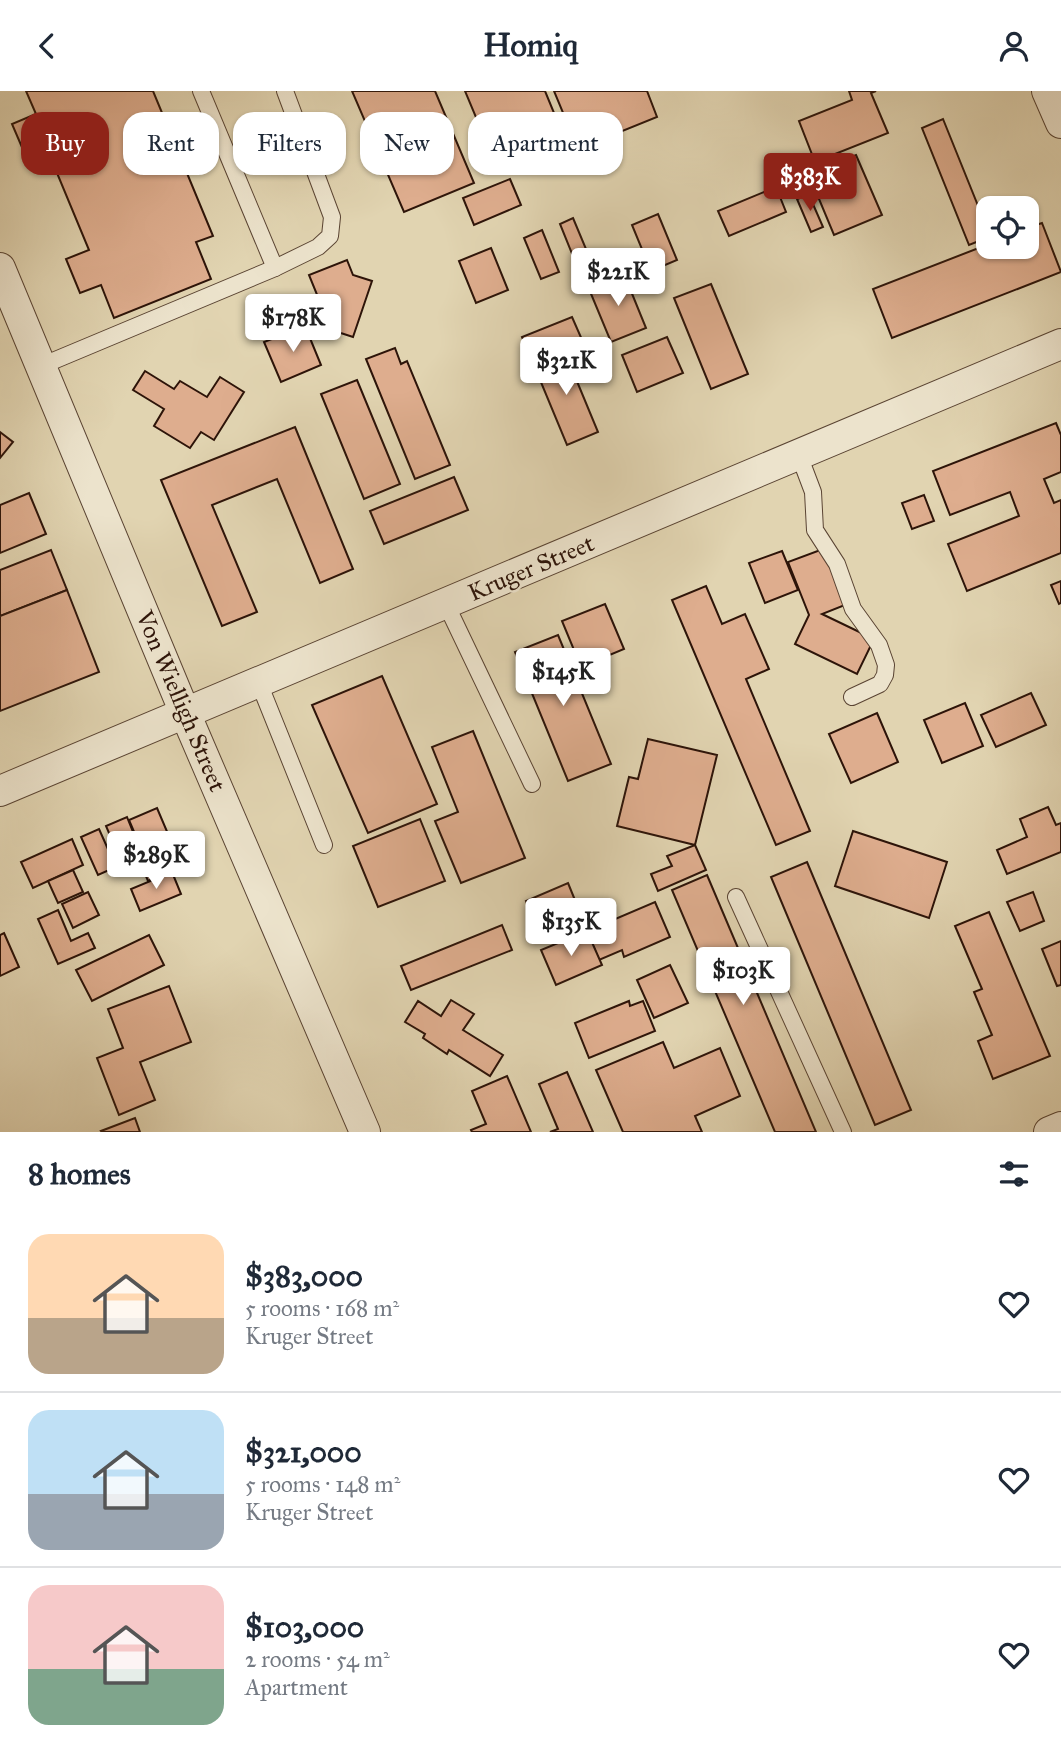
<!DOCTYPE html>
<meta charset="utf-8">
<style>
body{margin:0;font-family:"IM FELL Great Primer",serif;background:#f6f6f7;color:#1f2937;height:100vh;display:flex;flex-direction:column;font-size:26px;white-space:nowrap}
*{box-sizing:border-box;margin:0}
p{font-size:23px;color:#747a83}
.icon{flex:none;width:38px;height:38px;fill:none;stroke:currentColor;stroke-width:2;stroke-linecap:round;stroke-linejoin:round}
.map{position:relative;height:1041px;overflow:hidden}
.details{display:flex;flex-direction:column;background:#fff;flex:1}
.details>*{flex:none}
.guide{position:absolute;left:21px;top:21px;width:700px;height:63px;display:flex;gap:14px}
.controls{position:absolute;left:976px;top:105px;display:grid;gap:14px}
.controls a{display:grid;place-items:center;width:63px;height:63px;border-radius:14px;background:#fff;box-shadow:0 2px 5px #0004;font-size:35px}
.price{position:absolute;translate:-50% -60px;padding:0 16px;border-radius:7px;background:#fff;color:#222;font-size:23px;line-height:46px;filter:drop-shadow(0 2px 4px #0008)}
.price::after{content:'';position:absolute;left:50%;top:42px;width:21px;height:16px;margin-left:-10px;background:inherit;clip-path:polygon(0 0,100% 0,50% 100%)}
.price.on{background:#8f2418;color:#fff}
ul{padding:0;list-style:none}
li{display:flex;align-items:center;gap:21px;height:175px;padding:0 28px}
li+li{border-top:2px solid #e0e1e3}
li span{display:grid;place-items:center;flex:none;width:196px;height:140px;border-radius:21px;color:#555}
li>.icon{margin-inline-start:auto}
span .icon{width:84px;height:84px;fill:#fffc;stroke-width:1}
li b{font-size:30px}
h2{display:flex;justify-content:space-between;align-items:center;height:84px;padding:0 28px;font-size:30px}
.chip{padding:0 24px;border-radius:21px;background:#fff;box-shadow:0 2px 5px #0004;font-size:24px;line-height:63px}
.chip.on{background:#8f2418;color:#fff}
header{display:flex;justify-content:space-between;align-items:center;height:91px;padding:0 28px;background:#fff;font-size:32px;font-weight:700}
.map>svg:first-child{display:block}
</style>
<header><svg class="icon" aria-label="back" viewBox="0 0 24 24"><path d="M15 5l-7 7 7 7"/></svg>Homiq<svg class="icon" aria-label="person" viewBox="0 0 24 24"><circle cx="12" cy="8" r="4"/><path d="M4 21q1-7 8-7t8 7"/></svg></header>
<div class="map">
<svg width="1061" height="1041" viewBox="0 0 1061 1041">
<rect width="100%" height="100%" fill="#e1d4b1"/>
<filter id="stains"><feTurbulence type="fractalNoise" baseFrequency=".00286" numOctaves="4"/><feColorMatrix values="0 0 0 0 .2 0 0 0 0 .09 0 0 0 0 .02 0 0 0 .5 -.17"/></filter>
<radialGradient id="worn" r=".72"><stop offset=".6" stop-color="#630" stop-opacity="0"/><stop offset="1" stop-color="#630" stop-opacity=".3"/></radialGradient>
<g fill="#dead8e" stroke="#2d1409" stroke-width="2">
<path d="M26 0H153L213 145 196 151 211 188 114 227 101 194 80 202 66 168 89 159 45 53 24 61 12 33 36 23Z"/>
<path d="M352 0H435L474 92 404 121Z"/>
<path d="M465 0H545L561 39 493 67Z"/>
<path d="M554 0H647L657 26 578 58Z"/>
<path d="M849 0H876L871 2 888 42 815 71 799 30 852 9Z"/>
<path d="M943 28 989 142V146L969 154 922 37Z"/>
<path d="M856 64 882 124 834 144 809 84Z"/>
<path d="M510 88 521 114 474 134 463 107Z"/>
<path d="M776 96 786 121 729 145 718 120Z"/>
<path d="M809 104 823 136 811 141 797 108Z"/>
<path d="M658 123 677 169 651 180 632 134Z"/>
<path d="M573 127 591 170 577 175 560 133Z"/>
<path d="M1042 132 1061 181 892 247 873 198 989 153V156H1027V137Z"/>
<path d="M542 139 559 181 541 188 524 147Z"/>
<path d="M491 157 508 199 476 212 459 170Z"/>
<path d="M347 169 353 184 372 190 353 246 310 232 318 206 309 184Z"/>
<path d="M624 183 646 237 611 251 589 198Z"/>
<path d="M711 193 748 283 711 298 674 207Z"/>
<path d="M572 226 583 251 533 272 522 246Z"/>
<path d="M305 235 321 274 281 291 264 251Z"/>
<path d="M667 246 683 282 637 301 622 264Z"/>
<path d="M395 257 401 273 407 270 450 374 415 388 366 268Z"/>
<path d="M564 259 598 341 567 354 533 272Z"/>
<path d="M145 280 174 298 180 290 207 306 220 286 244 301 214 349 201 341 190 357 154 335 164 318 133 299Z"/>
<path d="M357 289 400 393 364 408 321 303Z"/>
<path d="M1056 332 1061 344V381L1044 388 1054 412 1061 409V462L967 500 948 453 1019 425 1010 401 950 424 933 380Z"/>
<path d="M295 336 353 478 320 492 277 388 212 414 257 521 222 535 161 389Z"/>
<path d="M0 341 13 351 0 367Z"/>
<path d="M454 386 468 419 384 453 370 420Z"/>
<path d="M29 402 46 443 0 462V414Z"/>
<path d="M924 404 934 430 912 438 902 412Z"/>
<path d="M823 458 845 514 822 523 874 548 857 583 795 553 809 524 788 471Z"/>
<path d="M51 459 67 499 0 525V479Z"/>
<path d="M782 460 798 499 765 512 749 472Z"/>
<path d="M1061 490V512L1059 513 1051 494Z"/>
<path d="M706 495 722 533 745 523 769 578 746 588 810 740 776 754 672 509Z"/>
<path d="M67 499 99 581 0 620V525Z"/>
<path d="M605 513 624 558 581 576 562 530Z"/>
<path d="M558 544 611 673 568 690 515 561Z"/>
<path d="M382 585 437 713 368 742 312 614Z"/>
<path d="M1031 602 1046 634 996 656 981 624Z"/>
<path d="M965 612 983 655 942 672 924 629Z"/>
<path d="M877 622 898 671 851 692 829 643Z"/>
<path d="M473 640 525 767 461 792 435 730 458 721 432 656Z"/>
<path d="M648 648 717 664 695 754 617 735 629 686 638 688Z"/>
<path d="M1048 716 1056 734 1061 732V761L1007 783 997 759 1027 746 1020 728Z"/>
<path d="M157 717 174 757 164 762 172 780 148 790 137 764 143 762 129 729Z"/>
<path d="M127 726 141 761 121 770 106 735Z"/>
<path d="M420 728 445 790 378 816 353 755Z"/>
<path d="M99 738 116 776 98 784 81 746Z"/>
<path d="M853 740 947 771 929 827 835 795Z"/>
<path d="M72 748 83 774 33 797 21 771Z"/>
<path d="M695 754 706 779 658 800 651 783 672 775 667 765Z"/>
<path d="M807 771 911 1019 875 1034 771 786Z"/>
<path d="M73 779 83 801 58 812 48 790Z"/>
<path d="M172 781 181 803 140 820 131 798Z"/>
<path d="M707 784 816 1041H775L672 799Z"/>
<path d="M568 792 579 819 537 836 526 810Z"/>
<path d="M88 801 99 824 73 837 62 813Z"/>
<path d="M1033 801 1044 830 1020 840 1007 811Z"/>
<path d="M655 811 670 846 624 866 622 859 599 869 587 840Z"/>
<path d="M58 819 71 850 88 842 95 857 58 873 38 828Z"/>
<path d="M989 821 1050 965 993 988 978 950 992 944 974 901 982 898 955 835Z"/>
<path d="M502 834 512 859 411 899 401 875Z"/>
<path d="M587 840 602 874 556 894 541 859Z"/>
<path d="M4 842 19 876 0 885V844Z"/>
<path d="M149 844 164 874 92 910 76 879Z"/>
<path d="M1061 850V894L1057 895 1042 858Z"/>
<path d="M670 874 688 912 654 927 637 889Z"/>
<path d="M169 895 191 951 140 971 155 1009 119 1024 97 967 123 957 108 918Z"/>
<path d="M451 909 474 923 463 939 503 964 490 985 449 959 447 963 423 947 425 943 405 931 418 910 441 925Z"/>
<path d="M629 910 630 915 643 910 655 940 589 967 575 932Z"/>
<path d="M663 951 674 977 720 957 740 1005 695 1025 702 1041H623L596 979Z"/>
<path d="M567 981 593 1041H550L558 1038 539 993Z"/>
<path d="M507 985 531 1041H472L471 1039 486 1033 472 1000Z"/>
<path d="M135 1027 140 1041H102L101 1040Z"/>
</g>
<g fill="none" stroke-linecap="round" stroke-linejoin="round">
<g stroke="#5a4433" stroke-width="18">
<g id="service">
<path d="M201 0 275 177"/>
<path d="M41 275 275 177 318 156 330 145 332 126 285 0"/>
<path d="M799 364 813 401 815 439 837 473 853 518 879 554 886 574 885 584 880 593 852 606"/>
<path d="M446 513 532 693"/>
<path d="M259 592 324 754"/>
<path d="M736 806 843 1041"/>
</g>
</g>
<g stroke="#5a4433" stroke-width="32">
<g id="minor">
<path d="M1047 0 1061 32"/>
<path d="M0 177 185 622 365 1041"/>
<path d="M0 700 1061 253"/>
<path d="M1049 1041 1061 1036"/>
</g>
</g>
<use href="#service" stroke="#ece3cc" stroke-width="16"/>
<use href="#minor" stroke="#ece3cc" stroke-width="30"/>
</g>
<g text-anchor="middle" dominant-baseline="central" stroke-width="5" stroke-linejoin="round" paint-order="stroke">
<g font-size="24" fill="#2d1409" stroke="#ece3cc">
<text transform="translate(531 477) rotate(-23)">Kruger Street</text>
<text transform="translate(181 610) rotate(67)">Von Wielligh Street</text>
</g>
</g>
<rect width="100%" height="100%" filter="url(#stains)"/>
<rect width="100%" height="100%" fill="url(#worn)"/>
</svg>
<div class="controls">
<a><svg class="icon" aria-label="locate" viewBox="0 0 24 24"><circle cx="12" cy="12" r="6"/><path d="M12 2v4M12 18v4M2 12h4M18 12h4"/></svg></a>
</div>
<b class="price on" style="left:810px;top:122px">$383K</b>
<b class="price" style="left:618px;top:217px">$221K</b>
<b class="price" style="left:293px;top:263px">$178K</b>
<b class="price" style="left:566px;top:306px">$321K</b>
<b class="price" style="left:563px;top:617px">$145K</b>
<b class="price" style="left:156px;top:800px">$289K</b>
<b class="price" style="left:571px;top:867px">$135K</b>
<b class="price" style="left:743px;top:916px">$103K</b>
<div class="guide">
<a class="chip on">Buy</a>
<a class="chip">Rent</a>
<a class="chip">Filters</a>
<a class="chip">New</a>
<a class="chip">Apartment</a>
</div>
</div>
<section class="details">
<h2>8 homes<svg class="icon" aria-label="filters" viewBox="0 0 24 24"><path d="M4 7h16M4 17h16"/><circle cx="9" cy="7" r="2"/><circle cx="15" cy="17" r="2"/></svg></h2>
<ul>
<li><span style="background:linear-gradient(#ffd9b3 60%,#b9a48a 0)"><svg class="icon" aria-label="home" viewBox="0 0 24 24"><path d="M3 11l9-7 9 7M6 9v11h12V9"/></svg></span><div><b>$383,000</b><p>5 rooms · 168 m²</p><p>Kruger Street</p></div><svg class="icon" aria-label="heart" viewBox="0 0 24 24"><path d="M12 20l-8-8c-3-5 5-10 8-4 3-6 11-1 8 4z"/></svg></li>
<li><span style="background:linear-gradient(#bfe0f5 60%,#9aa5b1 0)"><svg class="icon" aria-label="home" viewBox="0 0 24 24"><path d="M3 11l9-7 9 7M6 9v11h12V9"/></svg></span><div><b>$321,000</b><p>5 rooms · 148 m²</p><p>Kruger Street</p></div><svg class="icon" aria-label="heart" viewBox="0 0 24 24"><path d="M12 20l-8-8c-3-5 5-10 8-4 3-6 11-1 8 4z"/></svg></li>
<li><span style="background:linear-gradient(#f6c9c9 60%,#7fa58c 0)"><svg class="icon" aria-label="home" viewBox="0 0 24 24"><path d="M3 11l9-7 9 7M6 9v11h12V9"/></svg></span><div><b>$103,000</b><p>2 rooms · 54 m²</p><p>Apartment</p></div><svg class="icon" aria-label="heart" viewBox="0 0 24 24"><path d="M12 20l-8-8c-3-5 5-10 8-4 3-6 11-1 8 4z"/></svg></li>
</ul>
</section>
